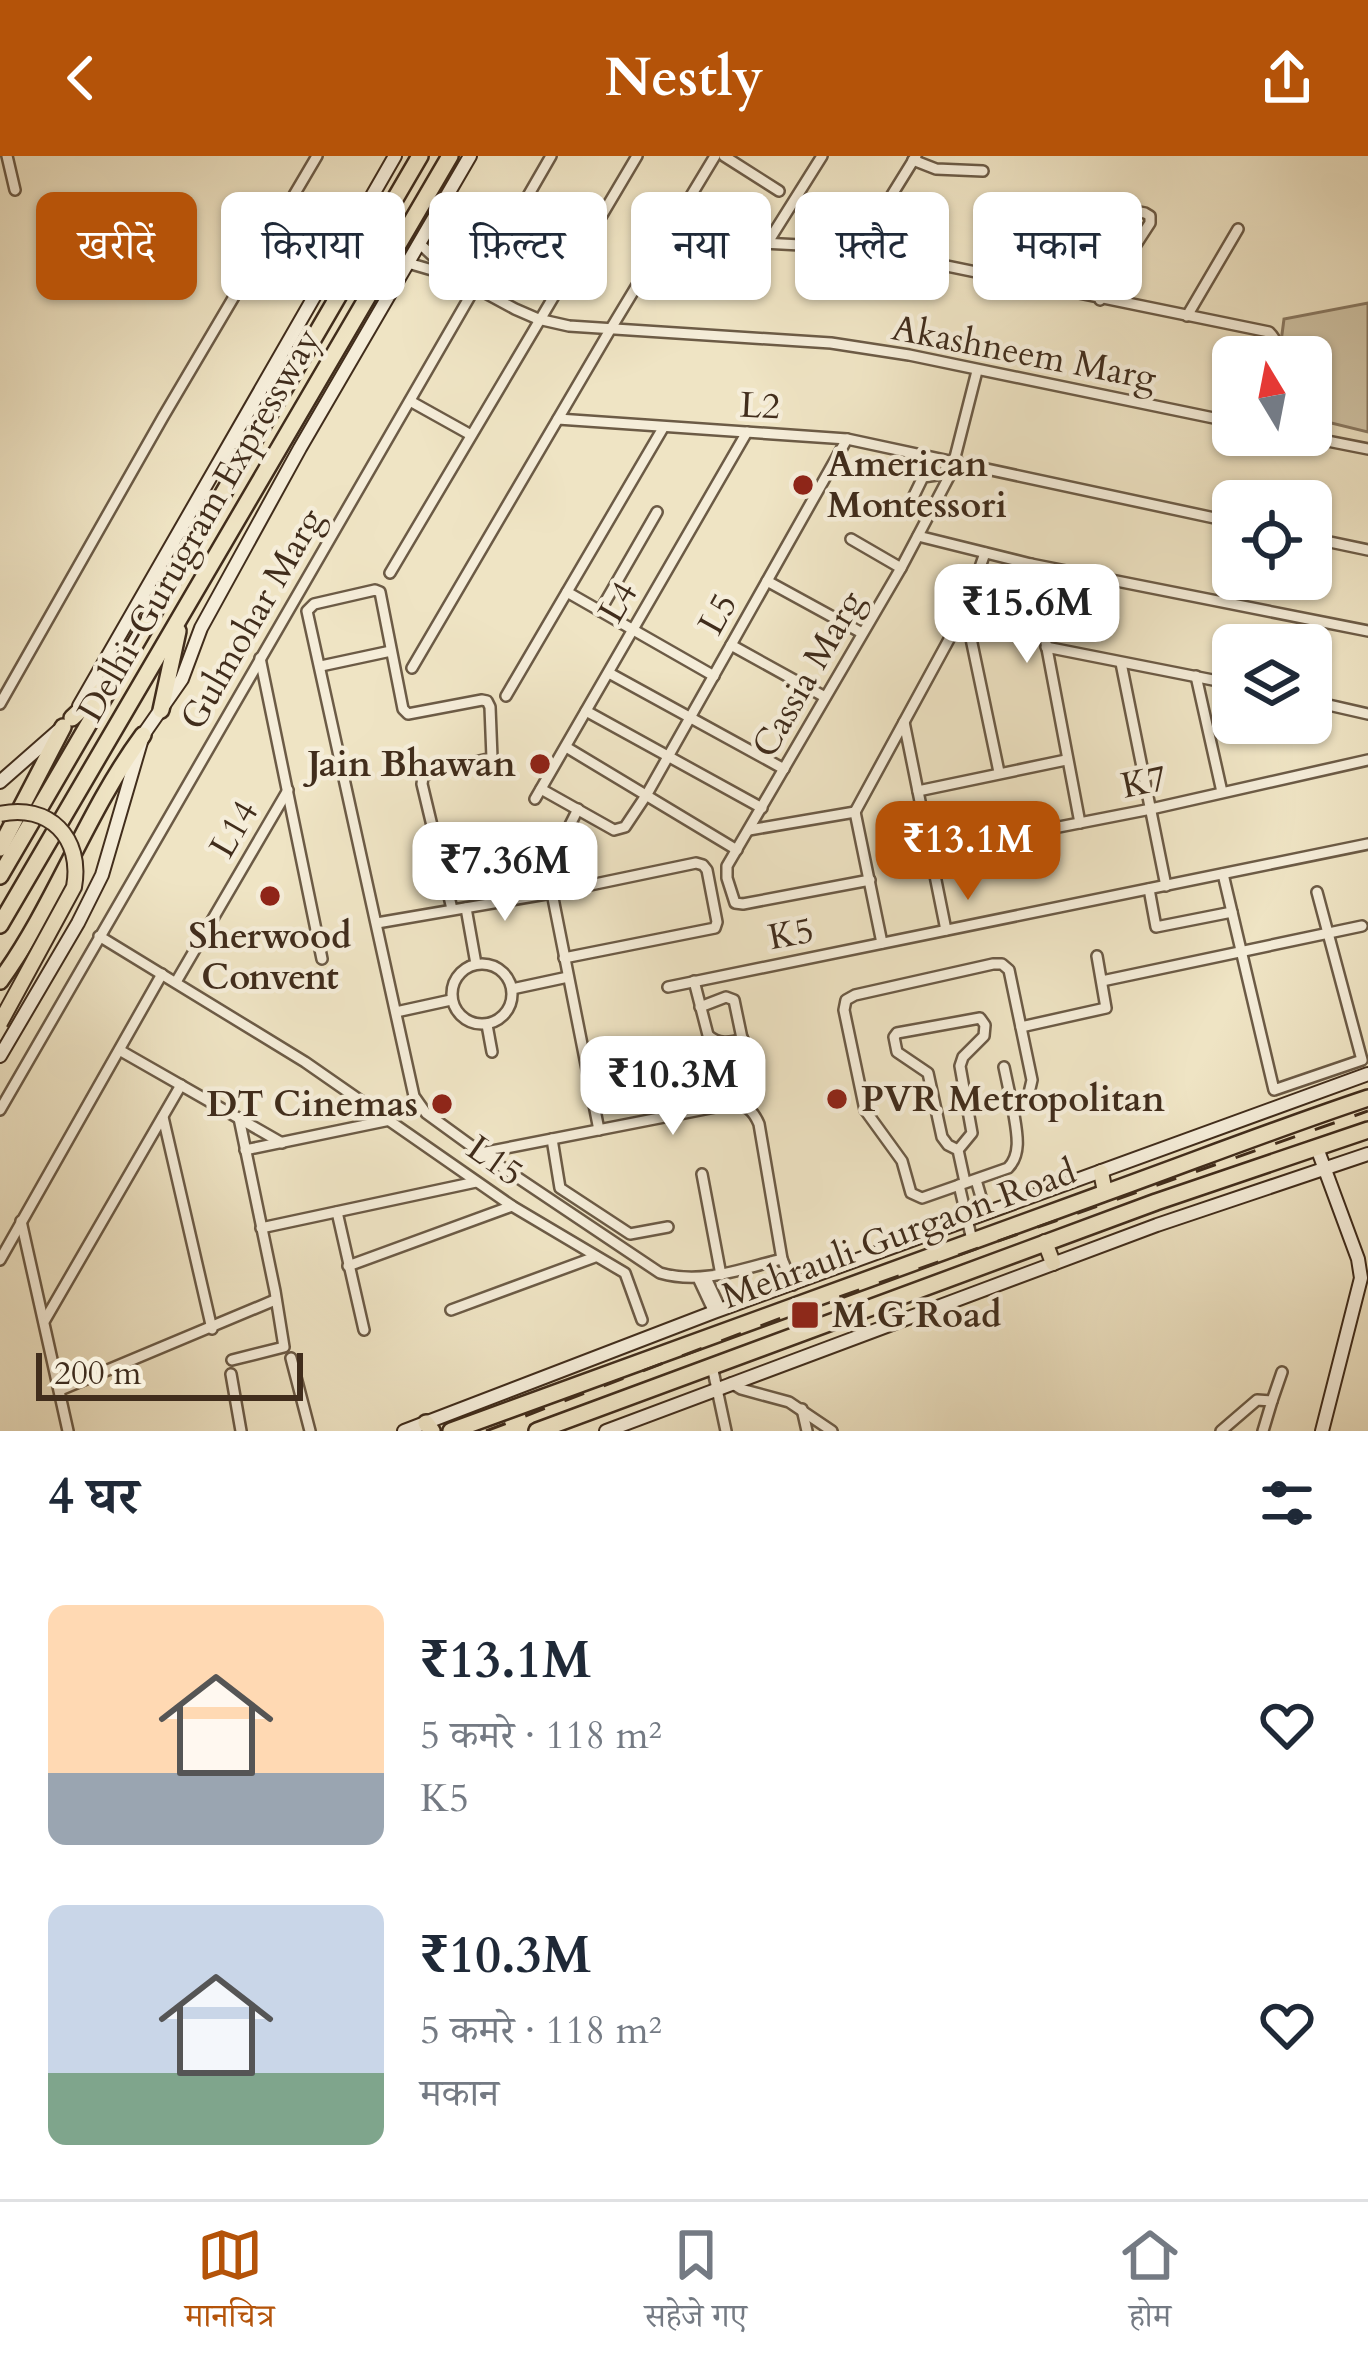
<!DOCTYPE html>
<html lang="hi">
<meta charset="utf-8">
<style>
body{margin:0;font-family:Cardo,"Noto Serif Devanagari",serif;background:#f2f2f3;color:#1f2937;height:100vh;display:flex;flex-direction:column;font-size:45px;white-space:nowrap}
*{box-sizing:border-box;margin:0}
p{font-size:39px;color:#747a83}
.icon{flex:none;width:66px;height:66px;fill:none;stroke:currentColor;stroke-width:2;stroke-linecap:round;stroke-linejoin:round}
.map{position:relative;height:1275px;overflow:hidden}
.details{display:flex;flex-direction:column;background:#fff;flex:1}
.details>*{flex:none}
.banner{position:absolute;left:36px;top:36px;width:1296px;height:108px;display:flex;gap:24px}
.needle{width:78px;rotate:350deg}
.controls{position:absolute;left:1212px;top:180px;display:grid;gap:24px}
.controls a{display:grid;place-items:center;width:120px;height:120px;border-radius:18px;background:#fff;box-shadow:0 3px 9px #0004;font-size:60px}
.scale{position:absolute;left:36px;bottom:30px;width:267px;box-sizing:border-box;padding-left:12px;border:6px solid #412d1c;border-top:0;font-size:33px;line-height:42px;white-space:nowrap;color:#412d1c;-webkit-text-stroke:9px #f5edd9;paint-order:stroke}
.price{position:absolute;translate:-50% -102px;padding:0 27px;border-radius:24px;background:#fff;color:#222;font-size:39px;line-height:78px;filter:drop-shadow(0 3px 6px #0008)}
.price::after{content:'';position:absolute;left:50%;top:72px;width:36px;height:27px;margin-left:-18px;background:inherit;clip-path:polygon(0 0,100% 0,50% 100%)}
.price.active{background:#b45309;color:#fff}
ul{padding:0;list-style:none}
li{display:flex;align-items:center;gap:36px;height:300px;padding:0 48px}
li span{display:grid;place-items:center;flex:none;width:336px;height:240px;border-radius:18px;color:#555}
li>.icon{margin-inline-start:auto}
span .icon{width:144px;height:144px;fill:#fffc;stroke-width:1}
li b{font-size:51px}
h2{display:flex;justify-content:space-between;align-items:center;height:144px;padding:0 48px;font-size:51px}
.pill{padding:0 42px;border-radius:18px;background:#fff;box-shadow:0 3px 9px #0004;font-size:42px;line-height:108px}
.pill.active{background:#b45309;color:#fff}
header{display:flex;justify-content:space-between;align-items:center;height:156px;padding:0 48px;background:#b45309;color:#fff;font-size:54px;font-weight:700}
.menu{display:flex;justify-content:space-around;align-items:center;height:168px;border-top:3px solid #e0e1e3;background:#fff;font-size:33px;color:#747a83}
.menu a{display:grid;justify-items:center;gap:6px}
.menu .active{color:#b45309}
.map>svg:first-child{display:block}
</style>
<header><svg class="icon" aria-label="back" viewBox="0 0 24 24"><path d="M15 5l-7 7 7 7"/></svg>Nestly<svg class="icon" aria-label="share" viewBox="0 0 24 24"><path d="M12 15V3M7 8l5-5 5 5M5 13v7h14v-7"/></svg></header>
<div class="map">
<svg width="1368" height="1275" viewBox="0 0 1368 1275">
<rect width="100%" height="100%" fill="#efe4c4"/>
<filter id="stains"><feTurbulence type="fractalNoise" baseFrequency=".00167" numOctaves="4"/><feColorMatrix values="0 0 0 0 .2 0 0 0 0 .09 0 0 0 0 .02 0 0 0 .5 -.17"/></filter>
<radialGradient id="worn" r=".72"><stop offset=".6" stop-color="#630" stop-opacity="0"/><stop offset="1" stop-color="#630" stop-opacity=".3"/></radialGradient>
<path fill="#d1c5a7" stroke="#897962" stroke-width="3" d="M1368 147V276L1311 262V201H1279L1284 163Z"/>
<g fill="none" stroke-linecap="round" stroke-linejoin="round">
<g stroke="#6c5b46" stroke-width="14">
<g id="street">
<path d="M7 0 15 34"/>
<path d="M724 0 779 35"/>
<path d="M913 4 936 13 983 15"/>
<path d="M1100 48 1145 57 1150 60V67L1100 144"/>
<path d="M666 82 859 92 1269 176C1277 184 1278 190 1276 201"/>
<path d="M768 86 822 0"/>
<path d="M419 87 452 118"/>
<path d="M859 92 916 0"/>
<path d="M408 107 456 121 515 153 538 163 569 170 831 187 909 199 1233 266"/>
<path d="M1187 160 1238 73"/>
<path d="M410 245 471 279"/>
<path d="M558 263 847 283 1233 366"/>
<path d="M1297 279 1368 293"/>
<path d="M905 358 923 321 951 317"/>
<path d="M918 380 1031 408 1368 475"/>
<path d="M1311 382 1368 394"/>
<path d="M851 383 901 412"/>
<path d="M1031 408 1080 667"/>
<path d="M390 417 637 0"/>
<path d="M767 425 862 477"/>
<path d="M567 436 714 520"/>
<path d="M965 454 999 616"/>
<path d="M600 455 657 356"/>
<path d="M731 489 825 541"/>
<path d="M1046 491 1233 528"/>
<path d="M260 502 322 803"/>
<path d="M1121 507 1166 730"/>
<path d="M321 510 391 495"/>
<path d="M412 512 610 174 715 0"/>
<path d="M609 517 784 613"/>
<path d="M1196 520 1222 636"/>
<path d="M506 540 663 272"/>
<path d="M1311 545 1368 558"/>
<path d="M0 548 163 261 317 0"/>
<path d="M586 555 762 652"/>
<path d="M904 566 946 774"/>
<path d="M566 591 737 694"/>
<path d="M541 633 614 674 625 671 647 638 847 283"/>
<path d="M918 635 1066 604"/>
<path d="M535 643 747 276"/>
<path d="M855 656 965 454 985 397"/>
<path d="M855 656 882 787"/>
<path d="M749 674 855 656"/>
<path d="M566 677 578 653"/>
<path d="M931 696 1151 653 1368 604"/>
<path d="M1223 718 1274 934 1362 904 1317 736"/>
<path d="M870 724 743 748 735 747 727 722V710L901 412 951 317 977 215"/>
<path d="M1149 733 1156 771 1232 756"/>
<path d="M552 737 599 974"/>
<path d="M466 752 476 808"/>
<path d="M452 753 422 628 423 621 429 617 492 602 490 551 487 545 482 544 408 558 403 553 380 436 375 434 314 448 307 455 414 940 426 957 481 997 660 1117C702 1129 741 1113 782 1103"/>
<path d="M377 767 552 737 696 707 703 709 707 714 717 766 715 772 564 802"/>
<path d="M99 780 305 906 512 1050 625 1117 642 1164"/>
<path d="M993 808H1002L1009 814 1032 924 1029 937 1013 953C1016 973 1023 997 1008 1012L922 1042 911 1037 902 1005 865 954 844 854 846 844 855 839Z"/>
<circle cx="482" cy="838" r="30"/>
<path d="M694 825 708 879C718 889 730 887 743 883"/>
<path d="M1102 825 1362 770"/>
<path d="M176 826 288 634"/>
<path d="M668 831 1368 688"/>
<path d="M512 833 568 821"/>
<path d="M700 851 726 841 734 844 748 911"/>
<path d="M396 856 451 844"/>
<path d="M487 869 492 896"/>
<path d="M1021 871 1106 852 1097 800"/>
<path d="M121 895 282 987"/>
<path d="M1004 911 1013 953"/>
<path d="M0 954 551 0"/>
<path d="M163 961 212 1173"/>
<path d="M552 983 560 1032 630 1078 668 1071"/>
<path d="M245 994 390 964"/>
<path d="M958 994 972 977 960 910 963 901 984 880 985 869 980 862 897 877 894 881 897 896 928 917 942 981 948 989 958 994 965 1026"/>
<path d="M481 997 731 948C747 949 753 954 759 968L782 1103 793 1129"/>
<path d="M702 1018 721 1119"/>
<path d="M976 1024 986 1058"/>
<path d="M959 1029 972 1084"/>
<path d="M337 1056 364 1174"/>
<path d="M21 1065 68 1275"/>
<path d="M261 1072 476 1026"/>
<path d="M0 1104 162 818"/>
<path d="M348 1110 512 1050"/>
<path d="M706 1122 721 1154"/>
<path d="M699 1124 714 1156"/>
<path d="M451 1154 595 1101"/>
<path d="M45 1164 181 929"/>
<path d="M291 1202 310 1275"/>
<path d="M232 1204 284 1191 275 1135 239 962"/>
<path d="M712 1210 726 1275"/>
<path d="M231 1218 241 1275"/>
<path d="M731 1227 741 1233 789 1246 832 1275"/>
<path d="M60 1234 275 1144"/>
<path d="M1272 1245 1282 1216"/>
<path d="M802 1253 807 1275"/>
<path d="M1221 1275 1257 1244 1272 1245 1263 1275"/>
</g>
</g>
<g stroke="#412d1c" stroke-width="16">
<g id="secondary">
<path d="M79 550 395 0"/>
<path d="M0 626 58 575"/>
<path d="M0 900 78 767 102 719 143 579 182 523 201 472 300 292 470 0"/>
<path d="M1317 992 1358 1103 1361 1122 1322 1275"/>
<path d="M404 1275 714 1156 1368 918"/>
<path d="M606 1275 1157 1069 1368 998"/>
</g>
</g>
<g stroke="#412d1c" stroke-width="18">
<g id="primary">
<path d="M1101 1016 1105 1036"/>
<path d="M1045 1086 1053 1107"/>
</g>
</g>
<g stroke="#412d1c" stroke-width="20">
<g id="highway">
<path d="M161 554 178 475"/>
<path d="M72 562 105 531"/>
<path d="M0 692 63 571"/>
<path d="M0 720 420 0"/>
<path d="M0 769 450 0"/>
<path d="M0 825C56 748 86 656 143 579"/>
<path d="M426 1267 432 1275"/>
<path d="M451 1275C668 1194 885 1116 1102 1038 1191 1006 1278 972 1368 942"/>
<path d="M537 1275 1156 1046 1368 974"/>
</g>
</g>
<use href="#street" stroke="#f5edd9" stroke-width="9"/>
<use href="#secondary" stroke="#f5edd9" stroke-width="12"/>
<use href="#primary" stroke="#efe4c4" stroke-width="14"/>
<use href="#highway" stroke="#efe4c4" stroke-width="15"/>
<path stroke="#412d1c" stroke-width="3" stroke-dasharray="21 21" stroke-linecap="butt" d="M486 1275 802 1154 1368 955"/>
<g stroke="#412d1c" stroke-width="18" stroke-linecap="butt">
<path id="primary-bridge" d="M0 658C49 647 83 682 74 731L0 867"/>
</g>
<use href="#primary-bridge" stroke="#efe4c4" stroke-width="14"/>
</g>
<g fill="#8f2418" stroke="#f5edd9" stroke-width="4.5">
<circle cx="803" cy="329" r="12"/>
<circle cx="540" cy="608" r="12"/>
<circle cx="270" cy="740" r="12"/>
<circle cx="837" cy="943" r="12"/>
<circle cx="442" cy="948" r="12"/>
<rect x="790" y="1144" width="30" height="30" rx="6"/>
</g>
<g text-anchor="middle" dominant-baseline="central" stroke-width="9" stroke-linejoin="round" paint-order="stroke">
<g font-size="36" fill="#412d1c" stroke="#f5edd9">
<text transform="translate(1024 197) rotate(11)">Akashneem Marg</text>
<text transform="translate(760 250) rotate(3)">L2</text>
<text transform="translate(199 369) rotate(-60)">Delhi-Gurugram Expressway</text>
<text transform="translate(618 446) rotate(-60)">L4</text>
<text transform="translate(718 458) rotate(-61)">L5</text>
<text transform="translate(252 463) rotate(-60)">Gulmohar Marg</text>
<text transform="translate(808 518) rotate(-60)">Cassia Marg</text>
<text transform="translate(1144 626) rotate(-12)">K7</text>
<text transform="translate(234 673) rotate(-60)">L14</text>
<text transform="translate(791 778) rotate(-11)">K5</text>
<text transform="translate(495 1005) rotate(35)">L15</text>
<text transform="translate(899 1078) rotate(-20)">Mehrauli Gurgaon Road</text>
</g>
<g font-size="36" font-weight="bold" fill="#412d1c" stroke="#f5edd9" text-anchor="start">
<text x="827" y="308">American<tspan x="827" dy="41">Montessori</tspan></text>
<text x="516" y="608" text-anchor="end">Jain Bhawan</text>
<text x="270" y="780" text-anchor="middle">Sherwood<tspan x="270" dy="41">Convent</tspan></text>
<text x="861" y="943">PVR Metropolitan</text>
<text x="418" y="948" text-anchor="end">DT Cinemas</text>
<text x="832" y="1159">M G Road</text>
</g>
</g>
<rect width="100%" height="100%" filter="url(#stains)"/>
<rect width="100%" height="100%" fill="url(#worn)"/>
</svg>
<div class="controls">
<a><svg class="needle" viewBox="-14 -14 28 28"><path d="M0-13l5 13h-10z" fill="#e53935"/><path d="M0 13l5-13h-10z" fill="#747a83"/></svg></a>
<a><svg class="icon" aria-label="locate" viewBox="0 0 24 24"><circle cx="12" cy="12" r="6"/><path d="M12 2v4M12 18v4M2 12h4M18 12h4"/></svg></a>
<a><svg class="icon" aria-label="layers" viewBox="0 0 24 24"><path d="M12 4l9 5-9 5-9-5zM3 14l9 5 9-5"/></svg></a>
</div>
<div class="scale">200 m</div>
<b class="price" style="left:1027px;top:510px">₹15.6M</b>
<b class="price active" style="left:968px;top:747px">₹13.1M</b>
<b class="price" style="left:505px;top:768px">₹7.36M</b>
<b class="price" style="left:673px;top:982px">₹10.3M</b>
<div class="banner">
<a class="pill active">खरीदें</a>
<a class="pill">किराया</a>
<a class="pill">फ़िल्टर</a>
<a class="pill">नया</a>
<a class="pill">फ़्लैट</a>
<a class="pill">मकान</a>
</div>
</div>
<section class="details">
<h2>4 घर<svg class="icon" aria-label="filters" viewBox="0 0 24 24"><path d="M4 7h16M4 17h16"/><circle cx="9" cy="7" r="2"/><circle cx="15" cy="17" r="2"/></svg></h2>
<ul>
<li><span style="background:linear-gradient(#ffd9b3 70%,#9aa5b1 0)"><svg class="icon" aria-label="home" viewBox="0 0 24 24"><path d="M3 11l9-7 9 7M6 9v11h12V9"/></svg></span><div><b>₹13.1M</b><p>5 कमरे · 118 m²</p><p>K5</p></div><svg class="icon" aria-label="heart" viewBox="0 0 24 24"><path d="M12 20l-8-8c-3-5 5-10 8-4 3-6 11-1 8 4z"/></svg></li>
<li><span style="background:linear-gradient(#c9d6e8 70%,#7fa58c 0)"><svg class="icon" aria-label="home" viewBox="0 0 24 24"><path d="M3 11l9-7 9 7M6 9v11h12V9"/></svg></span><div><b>₹10.3M</b><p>5 कमरे · 118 m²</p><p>मकान</p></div><svg class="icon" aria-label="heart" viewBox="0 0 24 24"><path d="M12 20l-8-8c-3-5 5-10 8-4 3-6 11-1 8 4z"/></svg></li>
</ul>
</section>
<nav class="menu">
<a class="active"><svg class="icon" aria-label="map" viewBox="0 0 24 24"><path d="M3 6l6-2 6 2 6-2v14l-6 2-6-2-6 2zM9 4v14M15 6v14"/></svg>मानचित्र</a>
<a><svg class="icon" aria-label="saved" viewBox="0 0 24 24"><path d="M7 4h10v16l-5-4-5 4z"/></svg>सहेजे गए</a>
<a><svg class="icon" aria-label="home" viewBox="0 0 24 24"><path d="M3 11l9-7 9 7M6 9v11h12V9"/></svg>होम</a>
</nav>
